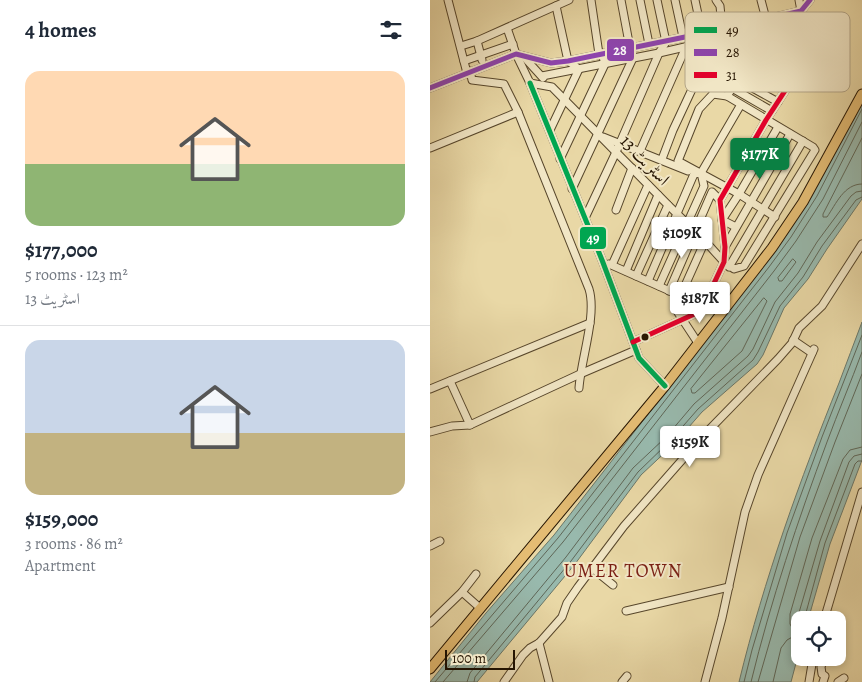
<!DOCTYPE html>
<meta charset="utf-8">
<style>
body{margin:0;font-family:Alegreya,Amiri,serif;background:#f6f6f7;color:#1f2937;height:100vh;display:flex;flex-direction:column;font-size:19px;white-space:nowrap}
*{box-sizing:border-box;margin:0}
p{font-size:16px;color:#747a83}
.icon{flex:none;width:28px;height:28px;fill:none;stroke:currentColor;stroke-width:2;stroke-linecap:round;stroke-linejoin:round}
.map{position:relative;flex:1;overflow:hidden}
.drawer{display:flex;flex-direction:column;background:#fff;width:430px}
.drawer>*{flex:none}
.controls{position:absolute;left:361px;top:611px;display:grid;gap:10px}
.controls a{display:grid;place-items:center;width:55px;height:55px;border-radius:10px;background:#fff;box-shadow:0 2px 8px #0003;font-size:25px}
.scale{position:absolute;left:15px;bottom:12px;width:70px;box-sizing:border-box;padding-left:5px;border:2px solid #261502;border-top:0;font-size:14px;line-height:18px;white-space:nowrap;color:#261502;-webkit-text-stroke:4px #f1e6c5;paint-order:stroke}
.price{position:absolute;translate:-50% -42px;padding:0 11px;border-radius:5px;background:#fff;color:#222;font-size:16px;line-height:32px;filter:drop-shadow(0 1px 2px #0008)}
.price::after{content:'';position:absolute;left:50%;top:30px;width:15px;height:11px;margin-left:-8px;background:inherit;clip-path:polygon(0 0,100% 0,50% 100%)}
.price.current{background:#0b8043;color:#fff}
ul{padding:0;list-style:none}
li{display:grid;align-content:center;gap:10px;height:265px;padding:0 25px}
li+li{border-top:1px solid #e0e1e3}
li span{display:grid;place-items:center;height:155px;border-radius:15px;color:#555}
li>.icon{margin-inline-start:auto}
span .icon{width:90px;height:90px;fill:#fffc;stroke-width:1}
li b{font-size:21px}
h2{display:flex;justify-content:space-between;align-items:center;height:60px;padding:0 25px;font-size:21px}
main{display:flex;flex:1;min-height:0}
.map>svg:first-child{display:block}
</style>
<main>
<section class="drawer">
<h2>4 homes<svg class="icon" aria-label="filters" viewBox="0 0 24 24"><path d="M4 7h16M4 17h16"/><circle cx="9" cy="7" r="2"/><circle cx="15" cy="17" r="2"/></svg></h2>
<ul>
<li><span style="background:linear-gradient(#ffd9b3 60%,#8fb573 0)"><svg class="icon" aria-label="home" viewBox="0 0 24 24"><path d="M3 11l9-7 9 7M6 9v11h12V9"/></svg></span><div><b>$177,000</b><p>5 rooms · 123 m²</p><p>اسٹریٹ 13</p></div></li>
<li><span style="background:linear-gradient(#c9d6e8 60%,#c2b280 0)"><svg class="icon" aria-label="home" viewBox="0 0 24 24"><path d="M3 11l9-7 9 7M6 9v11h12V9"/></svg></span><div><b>$159,000</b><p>3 rooms · 86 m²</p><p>Apartment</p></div></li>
</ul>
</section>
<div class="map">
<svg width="432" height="682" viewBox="0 0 432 682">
<rect width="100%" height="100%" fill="#e9d8a6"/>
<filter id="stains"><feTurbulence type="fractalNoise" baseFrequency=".004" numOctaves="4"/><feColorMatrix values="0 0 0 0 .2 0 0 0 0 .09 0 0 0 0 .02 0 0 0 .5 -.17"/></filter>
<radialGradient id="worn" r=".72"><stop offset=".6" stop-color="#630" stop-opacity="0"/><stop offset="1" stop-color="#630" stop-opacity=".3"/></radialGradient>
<g fill="#98b9ad" stroke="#6a7769">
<path d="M432 99V199L397 249 378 279 354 308 333 355 327 364 272 412 244 444 211 475 145 564 47 682H0L56 613 124 535 335 264 357 234 383 193Z"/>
<path d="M432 322V460L400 544 378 620H370V648L361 682H309C334 579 370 480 409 383 417 363 424 342 432 322Z"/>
</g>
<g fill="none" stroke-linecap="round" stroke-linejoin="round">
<g stroke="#5f6758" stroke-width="1">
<path d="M432 138 393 214V217H397C406 204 414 184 432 184"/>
<path d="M363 259 366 262 352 281H349L348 278Z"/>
<path d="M334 298 337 301 312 351 265 393H262L261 389Z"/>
<path d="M374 620 395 543 425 464 428 461H432"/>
<path d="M370 627 368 616 390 541 419 462 424 456 432 454"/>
<path d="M5 682 128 538 339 267 361 237 387 196 432 109"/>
<path d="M13 682 133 542 344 271 366 241 393 199 432 122"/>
<path d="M37 682 40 673 136 557 203 468 236 437 264 404 318 356 323 349 345 302 368 273 387 242 421 196 426 192 432 191"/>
<path d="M44 682 45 677 141 561 208 472 240 441 268 409 323 360 328 352 350 306 373 277 392 246 426 200 432 197"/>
<path d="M314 682 322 650 357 533 392 437 432 335"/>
<path d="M321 682C341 600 368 520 397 442 408 412 421 382 432 352"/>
<path d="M328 682 370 537 405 442 432 374"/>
<path d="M343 682 351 648 357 640 366 635 360 624V614L382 538 413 459 420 450 432 447"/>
</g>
<g stroke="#57462b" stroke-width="9">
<g id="minor">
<path d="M18 0 37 73"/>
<path d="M161 0 169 54"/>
<path d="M191 0 200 48"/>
<path d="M210 0 219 44"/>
<path d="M245 0 253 37"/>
<path d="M265 0 272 33"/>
<path d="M286 0 290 6 295 57 283 94 269 109 248 161 309 194 345 217"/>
<path d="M331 0 336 19"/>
<path d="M369 0 371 11"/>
<path d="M77 28 86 54 100 83 122 87 238 205 275 241 294 262 304 269 314 266 385 150 383 147 297 96 283 94"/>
<path d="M47 41 52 60"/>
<path d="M31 46 47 41 139 0"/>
<path d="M324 55 363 77"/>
<path d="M93 56 113 78"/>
<path d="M34 61 83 44"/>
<path d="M316 68 355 90"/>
<path d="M40 71 42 80 74 84 88 112 159 289C167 315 151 359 149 388"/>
<path d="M112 76 229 53 285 40"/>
<path d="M308 80 348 102"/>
<path d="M100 83 172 260 209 358 235 386"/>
<path d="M0 88 86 54 121 63 138 61 294 29 371 11 380 0"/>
<path d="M302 88 342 111"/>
<path d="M297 96 324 55 327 39 323 22"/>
<path d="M120 130 149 69 138 61 126 6"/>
<path d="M173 137 258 171"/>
<path d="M0 148 88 112"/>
<path d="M210 151 256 47"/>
<path d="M130 159 175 64 172 53"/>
<path d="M232 159 243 130 285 40"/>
<path d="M142 189 203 58"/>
<path d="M186 210 202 168"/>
<path d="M155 218 186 152 229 53 236 42 227 0"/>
<path d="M306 227 292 220 309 194 348 127"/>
<path d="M295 247 360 134"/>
<path d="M179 264 242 292"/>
<path d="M182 265 218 185"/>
<path d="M299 267 373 141"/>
<path d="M196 271 228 195"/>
<path d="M206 276 238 205"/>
<path d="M218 281 264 174 271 173"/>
<path d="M229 286 274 186 271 173 310 106"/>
<path d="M239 291 282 192 290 200"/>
<path d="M363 340 382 353"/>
<path d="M203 342 271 311 294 262 295 247 290 200 336 120 377 57"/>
<path d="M268 343 245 308 275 241"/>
<path d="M20 381 40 425 150 374 206 350"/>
<path d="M0 389 160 323"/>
<path d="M0 432 22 426 40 425"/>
<path d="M0 546 10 541"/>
<path d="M162 568 183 585"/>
<path d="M32 592 50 608"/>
<path d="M196 611 299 587"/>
<path d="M394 620 432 492"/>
<path d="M0 623 32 592 46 574"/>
<path d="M109 643 119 682"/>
<path d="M74 682 93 655 100 648 109 643 132 617 137 603 148 587 194 526 274 435 348 359 362 343 369 328 392 306 432 244"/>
<path d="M192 682 197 676"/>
<path d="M275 682 292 618 315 512 328 475 384 349"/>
<path d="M379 682 383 658"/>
<path d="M393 682 395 676 392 674 391 667 394 658"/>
<path d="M408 682 414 678"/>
</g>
</g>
<g stroke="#261502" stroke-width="11">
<path id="major" d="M0 669 235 386 342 248 373 202 432 94"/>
</g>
<use href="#minor" stroke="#f1e6c5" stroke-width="7"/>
<use href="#major" stroke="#e4bc73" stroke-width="9"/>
<g stroke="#f1e6c5" stroke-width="9">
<path id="bus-1" d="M100 83 172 260 209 358 235 386"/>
</g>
<g stroke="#f1e6c5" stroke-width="9">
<path id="bus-2" d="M0 88 86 54 121 63 138 61 294 29 371 11 380 0"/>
</g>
<g stroke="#f1e6c5" stroke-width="9">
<path id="bus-3" d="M203 342 271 311 294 262 295 247 290 200 336 120 377 57"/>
</g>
<use href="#bus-1" stroke="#00a651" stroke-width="5"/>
<use href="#bus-2" stroke="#8e44ad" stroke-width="5"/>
<use href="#bus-3" stroke="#e4002b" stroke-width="5"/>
</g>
<circle fill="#261502" stroke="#f1e6c5" stroke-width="2" cx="215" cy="337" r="4.5"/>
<g text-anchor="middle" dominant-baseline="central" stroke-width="4" stroke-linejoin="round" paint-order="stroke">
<g font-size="18" fill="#261502" stroke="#f1e6c5">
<text transform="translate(215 160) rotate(46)">اسٹریٹ 13</text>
</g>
<g font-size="19" letter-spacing="1" fill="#7a1f14" stroke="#f1e6c5">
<text x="193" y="571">UMER TOWN</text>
</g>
</g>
<rect x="255" y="12" width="165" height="80" rx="8" fill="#f1e6c5" stroke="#b4a78a" stroke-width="1"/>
<rect x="264" y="27" width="23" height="6" fill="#00a651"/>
<rect x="264" y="49" width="23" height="7" fill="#8e44ad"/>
<rect x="264" y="72" width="23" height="6" fill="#e4002b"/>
<g font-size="14" fill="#261502">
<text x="296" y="35">49</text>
<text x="296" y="57">28</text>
<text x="296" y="80">31</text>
</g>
<g stroke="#f1e6c5" stroke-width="2">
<rect x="176" y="38" width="29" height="24" rx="5" fill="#8e44ad"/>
<rect x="149" y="226" width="28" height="24" rx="5" fill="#00a651"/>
</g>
<g font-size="14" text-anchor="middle" font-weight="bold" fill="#fff">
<text x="190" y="55">28</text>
<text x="163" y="243">49</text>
</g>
<rect width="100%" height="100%" filter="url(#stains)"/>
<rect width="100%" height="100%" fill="url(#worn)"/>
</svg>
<div class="controls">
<a><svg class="icon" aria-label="locate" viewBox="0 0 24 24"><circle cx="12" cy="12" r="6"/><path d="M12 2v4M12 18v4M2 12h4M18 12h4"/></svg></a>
</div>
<div class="scale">100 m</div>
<b class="price current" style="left:330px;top:180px">$177K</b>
<b class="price" style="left:252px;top:259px">$109K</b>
<b class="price" style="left:270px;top:324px">$187K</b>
<b class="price" style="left:260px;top:468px">$159K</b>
</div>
</main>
